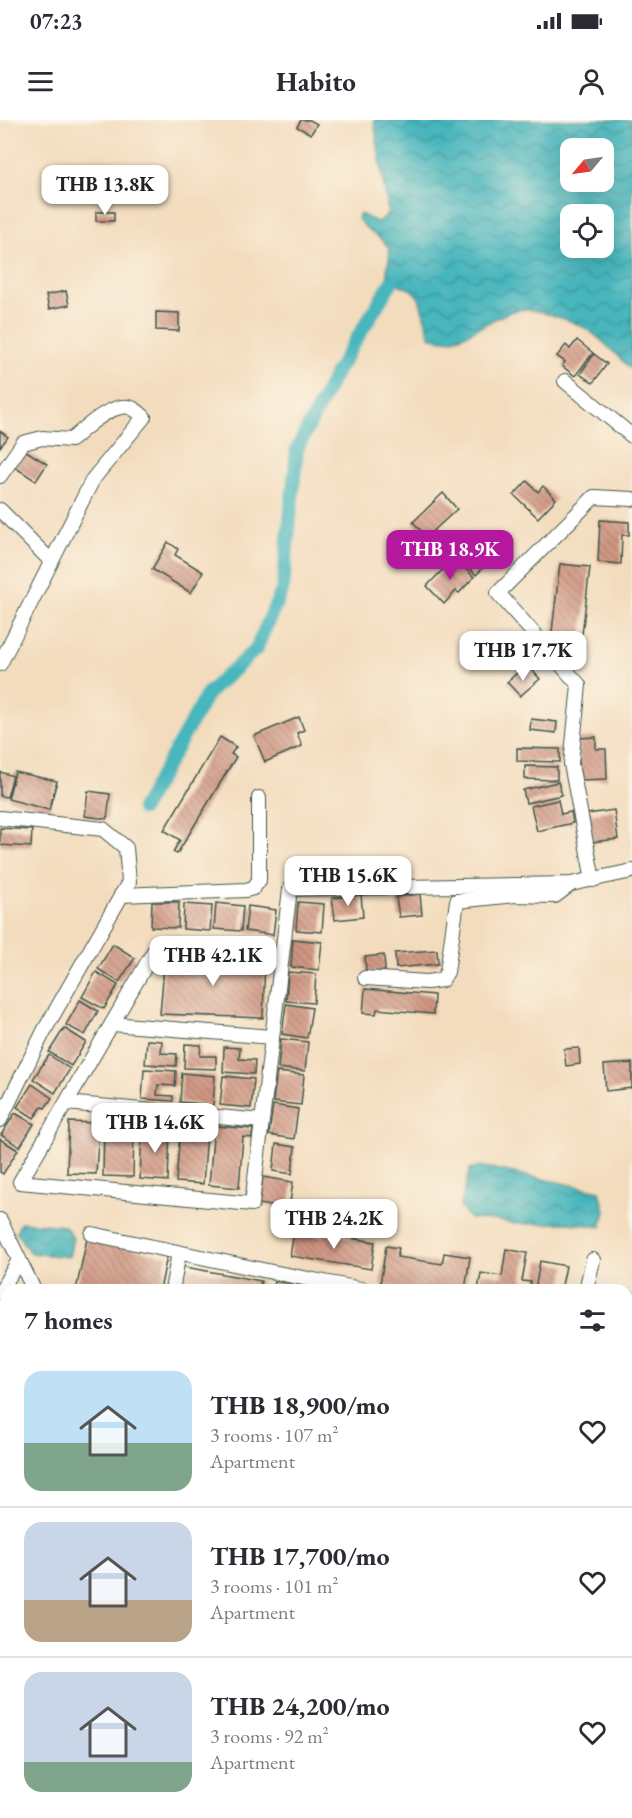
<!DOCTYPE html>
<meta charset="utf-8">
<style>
body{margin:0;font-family:"EB Garamond",serif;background:#f2f2f3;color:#2b2b33;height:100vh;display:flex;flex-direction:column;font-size:22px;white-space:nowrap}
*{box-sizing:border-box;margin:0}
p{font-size:20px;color:#7c7c81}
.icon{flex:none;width:33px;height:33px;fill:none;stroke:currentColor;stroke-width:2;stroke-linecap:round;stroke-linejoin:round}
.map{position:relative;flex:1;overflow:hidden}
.details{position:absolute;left:0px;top:1164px;width:633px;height:534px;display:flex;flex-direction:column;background:#fff;border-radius:18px 18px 0 0;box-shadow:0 6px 24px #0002}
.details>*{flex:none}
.needle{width:39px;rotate:241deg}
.buttons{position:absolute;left:560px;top:18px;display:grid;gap:12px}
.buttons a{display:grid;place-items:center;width:54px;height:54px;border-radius:12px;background:#fff;box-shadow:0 6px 24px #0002;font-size:30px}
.price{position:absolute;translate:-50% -51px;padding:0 14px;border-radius:12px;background:#fff;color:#222;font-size:20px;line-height:39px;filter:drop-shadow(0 2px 3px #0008)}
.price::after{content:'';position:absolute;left:50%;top:36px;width:18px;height:14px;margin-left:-9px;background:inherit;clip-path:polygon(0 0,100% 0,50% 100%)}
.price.active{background:#b5179e;color:#fff}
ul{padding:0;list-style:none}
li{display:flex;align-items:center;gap:18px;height:150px;padding:0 24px}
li+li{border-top:2px solid #e1e1e2}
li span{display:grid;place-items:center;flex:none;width:168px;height:120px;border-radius:18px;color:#555}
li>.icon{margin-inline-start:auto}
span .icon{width:72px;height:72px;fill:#fffc;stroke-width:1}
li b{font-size:26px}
h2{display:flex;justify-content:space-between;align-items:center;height:72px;padding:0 24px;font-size:26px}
.status{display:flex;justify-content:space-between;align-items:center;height:42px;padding:0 30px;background:#fff;direction:ltr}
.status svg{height:16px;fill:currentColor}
header{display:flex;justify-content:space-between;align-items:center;height:78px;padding:0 24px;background:#fff;font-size:27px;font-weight:700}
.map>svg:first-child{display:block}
</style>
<div class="status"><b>07:23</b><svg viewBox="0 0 49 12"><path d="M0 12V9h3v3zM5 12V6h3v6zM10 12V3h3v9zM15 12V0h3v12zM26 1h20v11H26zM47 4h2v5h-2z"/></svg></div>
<header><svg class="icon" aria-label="menu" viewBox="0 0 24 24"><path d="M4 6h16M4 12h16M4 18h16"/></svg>Habito<svg class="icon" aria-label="person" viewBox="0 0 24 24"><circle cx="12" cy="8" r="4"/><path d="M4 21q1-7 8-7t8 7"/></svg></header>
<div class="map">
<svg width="632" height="1698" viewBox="0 0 632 1698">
<defs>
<pattern id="water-waves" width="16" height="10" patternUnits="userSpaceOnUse" patternTransform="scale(1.5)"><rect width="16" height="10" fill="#47b6bd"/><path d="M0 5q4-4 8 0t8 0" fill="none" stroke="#3b959a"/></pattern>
<pattern id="building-back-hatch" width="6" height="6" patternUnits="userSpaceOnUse" patternTransform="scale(1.5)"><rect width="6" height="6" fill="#d09682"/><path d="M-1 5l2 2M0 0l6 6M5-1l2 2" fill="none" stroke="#a87c6b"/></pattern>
</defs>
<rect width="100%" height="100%" fill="#fcf5e5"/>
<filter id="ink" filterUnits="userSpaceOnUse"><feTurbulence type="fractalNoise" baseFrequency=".0167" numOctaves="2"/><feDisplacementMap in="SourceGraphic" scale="12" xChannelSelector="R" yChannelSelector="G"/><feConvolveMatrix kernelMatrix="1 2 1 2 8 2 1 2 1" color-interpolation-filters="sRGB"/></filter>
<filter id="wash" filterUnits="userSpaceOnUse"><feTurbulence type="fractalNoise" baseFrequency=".008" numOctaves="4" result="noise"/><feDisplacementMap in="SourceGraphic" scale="24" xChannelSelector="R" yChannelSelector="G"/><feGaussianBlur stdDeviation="1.35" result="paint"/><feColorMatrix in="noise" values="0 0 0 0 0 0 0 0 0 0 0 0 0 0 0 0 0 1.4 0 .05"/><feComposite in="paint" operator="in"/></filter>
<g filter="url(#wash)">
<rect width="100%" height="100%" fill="#f3dcbd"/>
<g fill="url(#water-waves)" stroke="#337a78" stroke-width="1.5" fill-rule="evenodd">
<path d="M374 0H632V250C619 238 606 223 591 212 579 202 532 187 516 190 492 195 454 232 430 216L419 178 412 170 389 160C383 149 392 141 389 130 384 116 364 112 358 98L360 94 377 102 384 98 388 92ZM570 28H603V62H570ZM570 94H603V128H570Z"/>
<path d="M480 1046 600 1071 605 1091 601 1107 570 1103 514 1104 496 1100 470 1099 460 1087 470 1049Z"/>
<path d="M21 1102 65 1106 73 1118 69 1137 30 1133 16 1112Z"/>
</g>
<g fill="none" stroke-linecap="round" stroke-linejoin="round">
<path stroke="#47b6bd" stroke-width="14" d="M142 689 208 573 256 529 283 468 297 329 337 251 392 161"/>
</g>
<g id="blocks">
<g fill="url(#building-back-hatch)">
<path d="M301 0H310L317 4 311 14 297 7Z"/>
<rect x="96" y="92" width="18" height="9"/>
<path d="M66 171 69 185 49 189 46 175Z"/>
<path d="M156 192 179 193V211L156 210Z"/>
<path d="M577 220 593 233 575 256 562 246 565 242 557 236 566 225 570 229Z"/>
<path d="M594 234 607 244 593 263 580 254Z"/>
<path d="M0 311 8 317 0 327Z"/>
<path d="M23 329 47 344 36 361 13 346Z"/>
<path d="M527 361 538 372 543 366 556 379 538 398 514 375Z"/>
<path d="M443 373 457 389 427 417 413 402Z"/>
<path d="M600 400 629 402V415H622L621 444 598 442Z"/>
<path d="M475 413 496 435 476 455 455 434Z"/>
<path d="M168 422 178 429 175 435 203 452 191 473 152 449Z"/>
<path d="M454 438 474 457 459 473 456 471 444 484 427 466Z"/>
<path d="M560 444 590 447 581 523 551 520Z"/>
<path d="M531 549 540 559 520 576 507 562 519 551 523 556Z"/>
<path d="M299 597 304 610 297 613 302 626 265 642 254 616Z"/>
<path d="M531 599 557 602 556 613 530 610Z"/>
<path d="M220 617 236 627 231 634 236 637 177 734 173 732 180 720 164 710Z"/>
<path d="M596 617V629H606L607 659 580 660 578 618Z"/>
<path d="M517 628 560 629V642L517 641Z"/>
<path d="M525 646 557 647V660L525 659Z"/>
<path d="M0 652 13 656 7 677 0 676Z"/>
<path d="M15 652 57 661 49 690 8 679Z"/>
<path d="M558 662 562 675 526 683 523 670Z"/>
<path d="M88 671 110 674 107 699 85 696Z"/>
<path d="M558 680 561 694 571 692 573 703 537 711 531 686Z"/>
<path d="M614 690 618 719 592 722 588 694Z"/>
<path d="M0 708 32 710 31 727 0 725Z"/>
<path d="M420 774 422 795 399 797 396 777Z"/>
<path d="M361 775 363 797 335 800 332 778Z"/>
<path d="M152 782H179L178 808 151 807Z"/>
<path d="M298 782 324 784 322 812 296 810Z"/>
<path d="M216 783 243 786 241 811 214 809Z"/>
<path d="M184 784 212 786 210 811 183 809Z"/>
<path d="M248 786 276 790 273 815 245 811Z"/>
<path d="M293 819 322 822 319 850 291 847Z"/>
<path d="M113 824 135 838 119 862 98 849Z"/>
<path d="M437 830 438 844 396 848 395 833Z"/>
<path d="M165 835 265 839 263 898 160 894Z"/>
<path d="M384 835 385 851 366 852 365 837Z"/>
<path d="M96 852 118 865 104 889 82 877Z"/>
<path d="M288 852 316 854 314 883 286 881Z"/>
<path d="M365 869 434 875 433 894 377 889 376 894 363 893Z"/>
<path d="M80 880 98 891 85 915 66 905Z"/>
<path d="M286 884 312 888 307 918 282 914Z"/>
<path d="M64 908 86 922 71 946 49 932Z"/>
<path d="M281 919 308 922 305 951 278 948Z"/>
<path d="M147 920 162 921 161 933 177 934 176 946 145 944Z"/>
<path d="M185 924 201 925 200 936H216V949L184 948Z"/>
<path d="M224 927 240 928 239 939 255 940 254 954 223 952Z"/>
<path d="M579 928 580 944 566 946 564 929Z"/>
<path d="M49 935 70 949 55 973 33 959Z"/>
<path d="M632 943V968L606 971 604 945Z"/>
<path d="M144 949 176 951 175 966 158 965 157 975 173 976V981L142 979Z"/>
<path d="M277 952 304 955 301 985 273 982Z"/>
<path d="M182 953 215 956 213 985 180 982Z"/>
<path d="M223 956 254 959 251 988 220 985Z"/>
<path d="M32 964 52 978 45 988 42 987 34 998 17 987Z"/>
<path d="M273 985 298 989 294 1019 269 1015Z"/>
<path d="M15 993 34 1004 20 1027 1 1015Z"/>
<path d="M69 1002 99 1003 96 1054 67 1053Z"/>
<path d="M104 1005 134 1006 133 1057 103 1056Z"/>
<path d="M214 1006 253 1009 252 1018 243 1017 239 1068 209 1065Z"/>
<path d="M142 1008 170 1010 168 1061 140 1059Z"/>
<path d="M180 1012 207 1014 203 1064 176 1062Z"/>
<path d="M0 1019 18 1030 3 1054 0 1052Z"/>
<path d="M276 1024 295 1027 292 1054 273 1051Z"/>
<path d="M263 1057 293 1062 289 1089 259 1084Z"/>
<path d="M294 1112 324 1117V1114L375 1122 371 1149 290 1136Z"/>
<path d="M87 1119 167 1136 160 1170H76Z"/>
<path d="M386 1126 399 1128 397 1137 442 1144 444 1133 470 1137 465 1170H411L380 1165Z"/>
<path d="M506 1129 527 1133 522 1161 531 1162 530 1170H478L481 1153 502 1156Z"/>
<path d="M540 1141 566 1146 561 1170H535Z"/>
<path d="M180 1146 261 1161 259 1170H175Z"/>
<path d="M275 1161 324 1169V1170H273Z"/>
<path d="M593 1165 613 1169V1170H592Z"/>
<path d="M627 1174H632V1212L627 1211Z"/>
<path d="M627 1229 632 1230V1296L627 1295Z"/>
<path d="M631 1313H632V1352L627 1351V1328Z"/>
<path d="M2 1441 6 1442V1457L0 1456Z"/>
<path d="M0 1460 6 1461V1504L0 1503Z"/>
<rect x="627" y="1514" width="5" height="29"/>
<path d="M627 1612 632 1613V1660L628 1675Z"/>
<path d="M6 1666V1692H39L35 1698H0V1675Z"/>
<path d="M325 1692H355L353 1698H323Z"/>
<path d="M447 1692 445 1698H399L381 1693Z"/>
<path d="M472 1692H537L535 1698H470Z"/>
<path d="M555 1692H623L621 1698H554Z"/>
</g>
</g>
</g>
<g filter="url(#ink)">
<use href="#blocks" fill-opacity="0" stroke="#3f5549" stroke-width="1.5"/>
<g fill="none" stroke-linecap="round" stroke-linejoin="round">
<g stroke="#3f5549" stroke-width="16">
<g id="minor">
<path d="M565 261 632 316"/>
<path d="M0 356 23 323 42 318 71 320C84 309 114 280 132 288 136 290 141 294 144 297L93 359 0 544"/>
<path d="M0 390 51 441"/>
<path d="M0 698 103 709 126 728 129 762 44 911 0 1000"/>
<path d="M593 760 571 644 579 565 498 473 594 377 632 379"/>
<path d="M121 775 246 770 253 768 259 761V678"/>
<path d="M282 836 157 826 20 1062 252 1084 290 769 571 764 632 751"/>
<path d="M365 858 427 862 442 860 447 852 457 781 515 775 555 776 571 764"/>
<path d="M112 904 272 917"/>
<path d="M66 983 262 1001"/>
<path d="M0 1100 34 1170"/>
<path d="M92 1114 272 1152 366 1170"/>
<path d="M172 1170 179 1133"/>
<path d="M586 1170 593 1140"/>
<path d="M0 1172 19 1140"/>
<path d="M627 1223 632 1224"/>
<path d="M627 1307 632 1308"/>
<path d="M627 1552H632"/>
<path d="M0 1622 6 1604"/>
<path d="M0 1643 6 1647"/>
<path d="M79 1692 89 1698"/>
<path d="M110 1695 129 1698"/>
<path d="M282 1698 283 1692"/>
<path d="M370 1698 371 1692"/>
<path d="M464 1698 465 1692"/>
<path d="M550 1698 551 1692"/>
<path d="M632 1698V1697"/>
</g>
</g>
<use href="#minor" stroke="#fff" stroke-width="14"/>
</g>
</g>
</svg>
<div class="buttons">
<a><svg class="needle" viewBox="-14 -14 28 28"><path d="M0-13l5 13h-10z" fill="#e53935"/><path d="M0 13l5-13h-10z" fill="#7c7c81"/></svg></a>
<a><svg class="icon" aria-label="locate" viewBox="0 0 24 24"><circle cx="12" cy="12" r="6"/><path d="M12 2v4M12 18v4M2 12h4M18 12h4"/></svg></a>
</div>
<b class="price" style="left:105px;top:96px">THB 13.8K</b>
<b class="price active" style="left:450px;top:461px">THB 18.9K</b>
<b class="price" style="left:523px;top:562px">THB 17.7K</b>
<b class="price" style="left:348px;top:787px">THB 15.6K</b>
<b class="price" style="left:213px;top:867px">THB 42.1K</b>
<b class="price" style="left:155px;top:1034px">THB 14.6K</b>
<b class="price" style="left:334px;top:1130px">THB 24.2K</b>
<section class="details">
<h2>7 homes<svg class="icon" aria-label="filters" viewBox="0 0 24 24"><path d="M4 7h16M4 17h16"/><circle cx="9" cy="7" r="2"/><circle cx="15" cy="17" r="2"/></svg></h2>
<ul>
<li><span style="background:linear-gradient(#bfe0f5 60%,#7fa58c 0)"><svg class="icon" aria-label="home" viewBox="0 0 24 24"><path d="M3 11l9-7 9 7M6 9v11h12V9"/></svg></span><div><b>THB 18,900/mo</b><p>3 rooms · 107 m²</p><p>Apartment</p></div><svg class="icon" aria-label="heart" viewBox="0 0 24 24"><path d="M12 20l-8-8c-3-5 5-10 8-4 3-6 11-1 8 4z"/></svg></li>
<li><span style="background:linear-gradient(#c9d6e8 65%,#b9a48a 0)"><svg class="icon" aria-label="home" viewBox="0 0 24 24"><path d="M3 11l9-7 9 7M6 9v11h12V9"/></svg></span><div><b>THB 17,700/mo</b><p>3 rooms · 101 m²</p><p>Apartment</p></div><svg class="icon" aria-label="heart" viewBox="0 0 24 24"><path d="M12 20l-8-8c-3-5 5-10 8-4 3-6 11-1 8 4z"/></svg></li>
<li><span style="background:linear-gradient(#c9d6e8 75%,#7fa58c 0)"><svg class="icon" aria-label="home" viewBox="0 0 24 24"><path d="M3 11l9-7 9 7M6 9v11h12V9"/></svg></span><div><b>THB 24,200/mo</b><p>3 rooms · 92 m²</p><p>Apartment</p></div><svg class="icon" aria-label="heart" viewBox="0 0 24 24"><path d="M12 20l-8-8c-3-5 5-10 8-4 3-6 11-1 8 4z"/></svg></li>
</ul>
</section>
</div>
